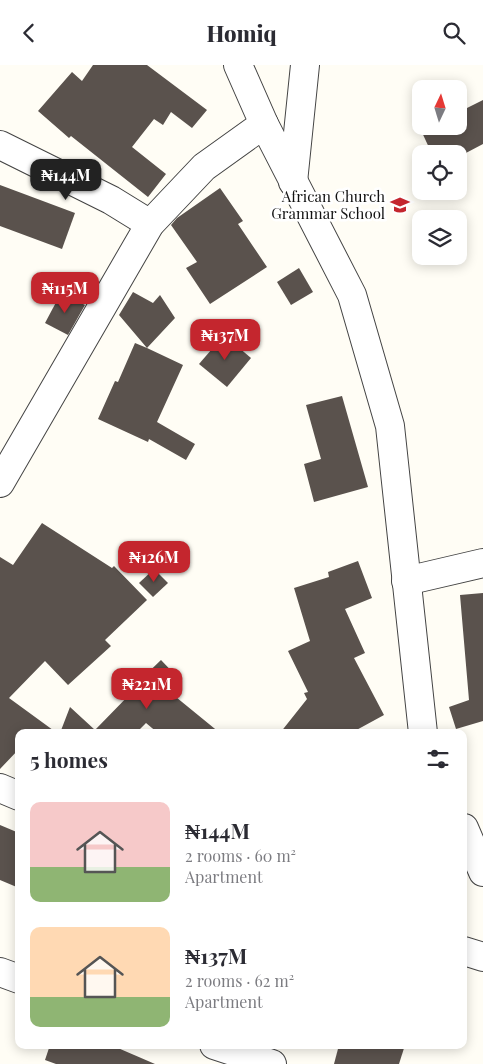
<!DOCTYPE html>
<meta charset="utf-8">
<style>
body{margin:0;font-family:"Playfair Display",serif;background:#f7f7f7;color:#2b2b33;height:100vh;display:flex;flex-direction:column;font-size:19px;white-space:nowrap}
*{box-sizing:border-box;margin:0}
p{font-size:16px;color:#7c7c81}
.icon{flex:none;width:28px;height:28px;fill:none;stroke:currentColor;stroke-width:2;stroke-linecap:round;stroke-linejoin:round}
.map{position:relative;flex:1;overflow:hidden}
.panel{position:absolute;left:15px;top:664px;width:452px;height:320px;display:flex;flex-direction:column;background:#fff;border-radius:10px;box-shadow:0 2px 12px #0003}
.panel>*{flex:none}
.needle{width:32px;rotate:4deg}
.buttons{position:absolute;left:412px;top:15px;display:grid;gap:10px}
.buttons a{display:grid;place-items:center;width:55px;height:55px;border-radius:10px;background:#fff;box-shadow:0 2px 12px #0003;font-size:25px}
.price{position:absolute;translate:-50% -42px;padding:0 11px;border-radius:10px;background:#c4262e;color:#fff;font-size:16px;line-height:32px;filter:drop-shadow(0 1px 2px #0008)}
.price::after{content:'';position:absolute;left:50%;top:30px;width:15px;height:11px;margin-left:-8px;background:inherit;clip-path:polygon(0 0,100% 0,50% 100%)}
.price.current{background:#222;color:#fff}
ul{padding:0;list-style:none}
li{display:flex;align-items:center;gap:15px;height:125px;padding:0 15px}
li span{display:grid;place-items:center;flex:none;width:140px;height:100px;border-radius:10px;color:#555}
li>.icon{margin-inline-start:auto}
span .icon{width:60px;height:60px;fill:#fffc;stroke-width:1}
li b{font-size:21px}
h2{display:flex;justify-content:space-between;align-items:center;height:60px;padding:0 15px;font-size:21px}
header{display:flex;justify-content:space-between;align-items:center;height:65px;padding:0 15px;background:#fff;font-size:22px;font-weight:800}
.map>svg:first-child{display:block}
</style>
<header><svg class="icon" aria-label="back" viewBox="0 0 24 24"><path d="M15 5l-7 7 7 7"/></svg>Homiq<svg class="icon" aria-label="search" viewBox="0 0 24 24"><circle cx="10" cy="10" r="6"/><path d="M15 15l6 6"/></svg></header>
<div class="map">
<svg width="483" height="999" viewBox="0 0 483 999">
<rect width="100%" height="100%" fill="#fffdf5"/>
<g fill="#5a524d">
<path d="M93 0H147L207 45 192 63 171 47 163 60 154 54 132 82 166 109 148 132 71 71 69 73 38 46 72 7 82 16Z"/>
<path d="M483 35V79L464 89H432L419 61H459V47Z"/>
<path d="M0 120 75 148 62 184 0 161Z"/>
<path d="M220 123 243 156 238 159 267 202 210 239 186 203 197 197 171 160 177 153Z"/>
<path d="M299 203 313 227 291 240 277 217Z"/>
<path d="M133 227 153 238 160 230 175 253 147 283 183 300 157 357 195 379 186 395 149 374 148 377 98 354 115 316 118 317 135 278 147 283 119 250Z"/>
<path d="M61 228 85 240 68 270 45 258Z"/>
<path d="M224 270 251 293 227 322 199 299Z"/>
<path d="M342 331 368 422 314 437 304 399 321 394 306 340Z"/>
<path d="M42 458 112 503 114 501 147 535 105 575 111 581 68 620 45 596 9 633 57 668H19V684L0 704V492L13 500Z"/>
<path d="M358 496 372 533 345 544 365 588 354 593 384 650 351 668H280L307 634 304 628 308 627 288 586 310 576 294 523 329 512 328 507Z"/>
<path d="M154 504 168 518 153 532 139 518Z"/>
<path d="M483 528V656L456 664 449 642 469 635 460 530Z"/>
<path d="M161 595 182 617 171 628 220 668H158L146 658 136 668H60L70 642 95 665 134 625 132 623Z"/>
<path d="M0 760 19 768V823L0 815Z"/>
<path d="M50 980H111L155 999H56L45 995Z"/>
<path d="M339 980H405L399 999H334Z"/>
</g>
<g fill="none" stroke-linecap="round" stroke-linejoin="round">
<g stroke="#444" stroke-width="30">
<g id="minor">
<path d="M264 59 352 230 390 361 423 668"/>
<path d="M0 80 111 135 150 159"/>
<path d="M293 117 305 0"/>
<path d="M0 418 150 159 204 102 264 59 238 0"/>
<path d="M406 516 483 498"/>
<path d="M0 723 19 731"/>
<path d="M464 763 483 807"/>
<path d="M464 886 483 892"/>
<path d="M0 907 19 914"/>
<path d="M214 980 272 999"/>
</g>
</g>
<use href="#minor" stroke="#fff" stroke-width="28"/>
</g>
<defs>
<g id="school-bare" transform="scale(1.5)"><path d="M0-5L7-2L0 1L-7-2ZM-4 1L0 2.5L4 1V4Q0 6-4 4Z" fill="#c4262e" stroke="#fff" stroke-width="2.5" paint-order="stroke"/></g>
</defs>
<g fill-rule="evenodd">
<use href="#school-bare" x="400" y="140"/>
</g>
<g text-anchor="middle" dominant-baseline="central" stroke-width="5" stroke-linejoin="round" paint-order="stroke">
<g font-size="15" fill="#111" stroke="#fff" text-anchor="end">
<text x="385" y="131">African Church<tspan x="385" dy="17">Grammar School</tspan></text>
</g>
</g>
</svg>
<div class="buttons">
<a><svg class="needle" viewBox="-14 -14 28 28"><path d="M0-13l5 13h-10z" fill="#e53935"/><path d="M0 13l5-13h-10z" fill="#7c7c81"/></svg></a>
<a><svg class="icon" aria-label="locate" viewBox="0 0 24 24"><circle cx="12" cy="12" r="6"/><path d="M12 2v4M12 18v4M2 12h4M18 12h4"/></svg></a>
<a><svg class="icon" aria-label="layers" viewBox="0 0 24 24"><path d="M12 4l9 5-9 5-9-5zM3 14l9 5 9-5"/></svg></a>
</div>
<b class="price current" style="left:66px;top:136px">₦144M</b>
<b class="price" style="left:65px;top:249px">₦115M</b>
<b class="price" style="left:225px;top:296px">₦137M</b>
<b class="price" style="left:154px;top:518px">₦126M</b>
<b class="price" style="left:147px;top:645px">₦221M</b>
<section class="panel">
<h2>5 homes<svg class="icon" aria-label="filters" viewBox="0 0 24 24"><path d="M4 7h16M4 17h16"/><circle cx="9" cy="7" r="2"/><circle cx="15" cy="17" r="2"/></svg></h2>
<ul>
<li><span style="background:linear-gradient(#f6c9c9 65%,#8fb573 0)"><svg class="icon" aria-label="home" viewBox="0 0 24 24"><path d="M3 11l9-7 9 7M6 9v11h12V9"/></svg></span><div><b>₦144M</b><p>2 rooms · 60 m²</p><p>Apartment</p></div></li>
<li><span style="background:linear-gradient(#ffd9b3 70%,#8fb573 0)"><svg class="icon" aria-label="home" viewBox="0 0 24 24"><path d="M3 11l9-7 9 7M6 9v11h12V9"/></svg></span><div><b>₦137M</b><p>2 rooms · 62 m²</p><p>Apartment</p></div></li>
</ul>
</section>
</div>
